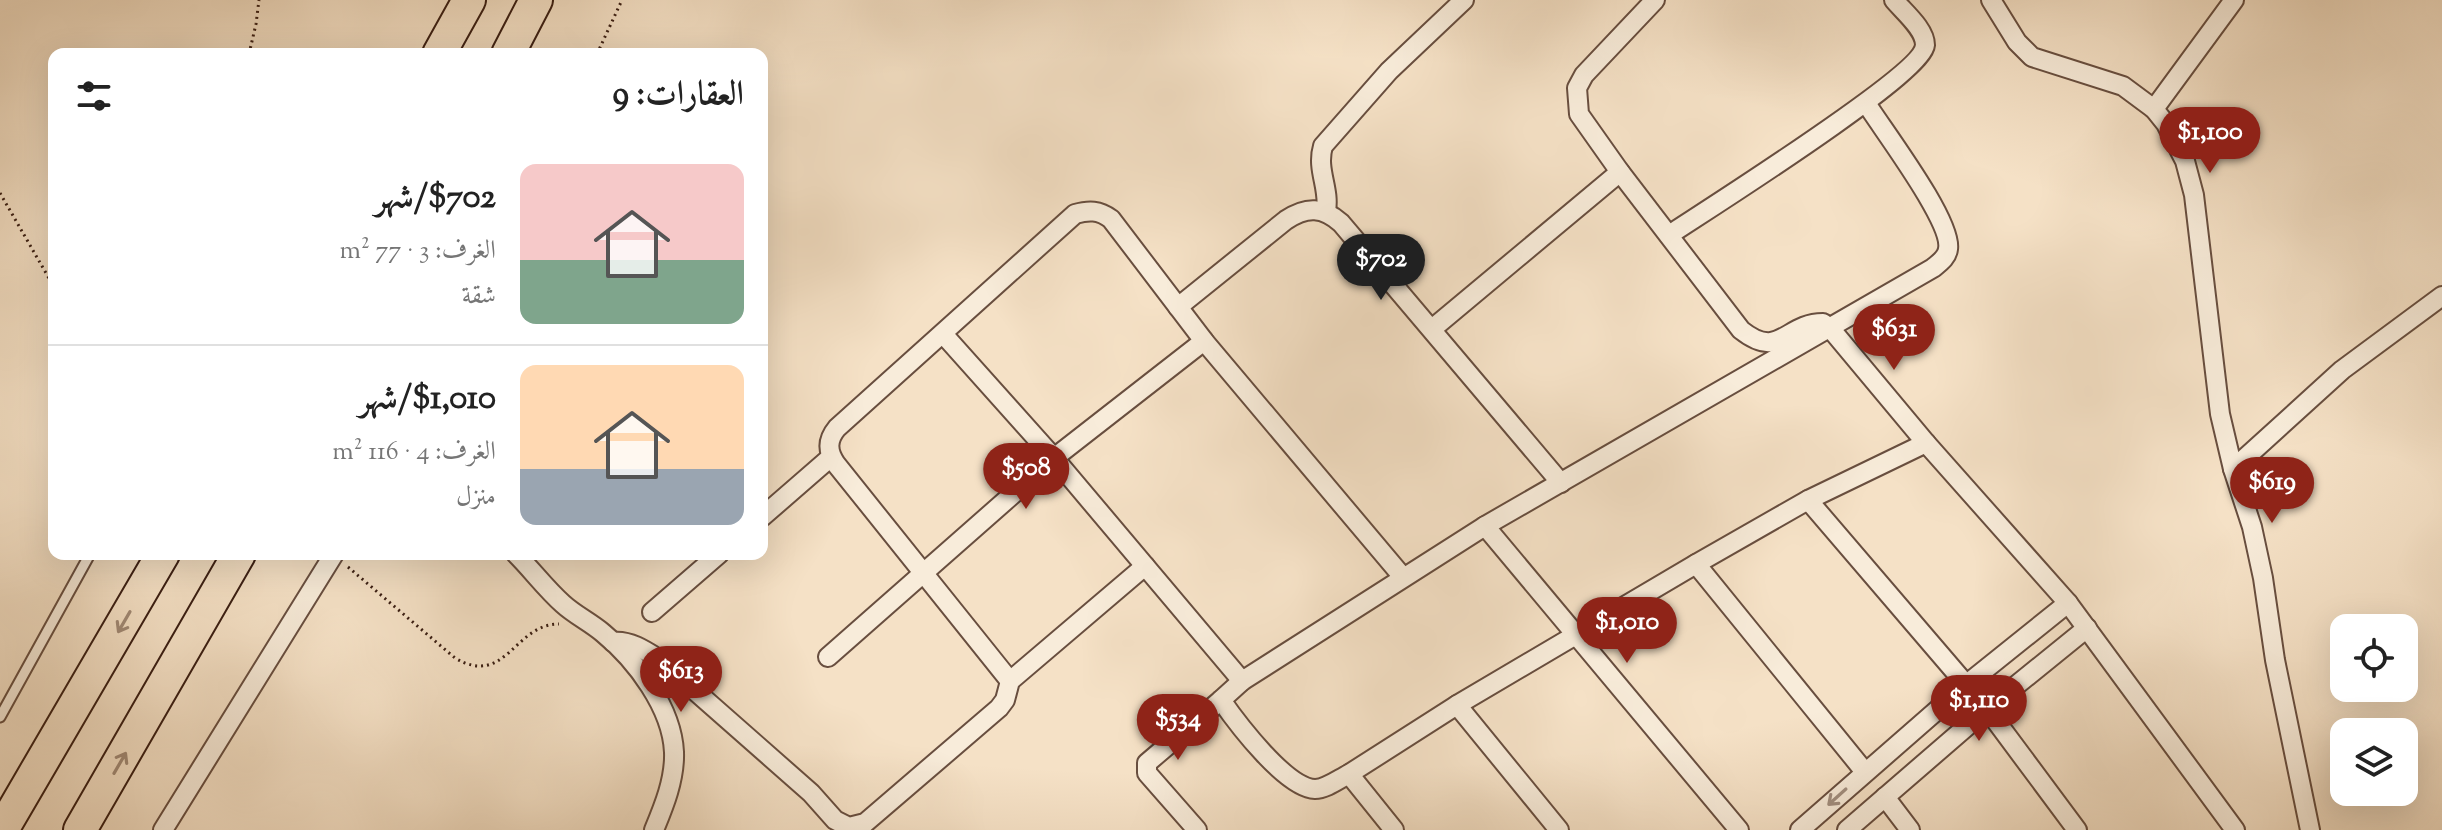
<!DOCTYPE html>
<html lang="ar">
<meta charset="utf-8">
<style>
body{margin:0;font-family:"Sorts Mill Goudy",Amiri,serif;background:#f2f2f2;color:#222;direction:rtl;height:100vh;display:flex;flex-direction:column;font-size:30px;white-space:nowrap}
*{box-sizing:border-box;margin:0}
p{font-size:26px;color:#767676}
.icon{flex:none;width:44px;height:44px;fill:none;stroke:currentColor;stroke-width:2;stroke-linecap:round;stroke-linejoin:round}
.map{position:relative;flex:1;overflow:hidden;direction:ltr}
.side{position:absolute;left:48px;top:48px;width:720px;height:512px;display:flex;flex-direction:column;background:#fff;border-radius:16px;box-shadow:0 8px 32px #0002;direction:rtl}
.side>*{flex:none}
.fabs{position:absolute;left:2330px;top:614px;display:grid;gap:16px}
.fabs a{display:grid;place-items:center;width:88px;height:88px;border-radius:16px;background:#fff;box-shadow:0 8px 32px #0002;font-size:40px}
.price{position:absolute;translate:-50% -68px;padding:0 18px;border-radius:28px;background:#8f2418;color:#fff;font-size:26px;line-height:52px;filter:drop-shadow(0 2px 4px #0008)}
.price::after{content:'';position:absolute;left:50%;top:48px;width:24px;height:18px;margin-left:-12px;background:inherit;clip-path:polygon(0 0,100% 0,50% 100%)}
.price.on{background:#222;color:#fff}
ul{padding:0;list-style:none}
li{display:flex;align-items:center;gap:24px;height:200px;padding:0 24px}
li+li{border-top:2px solid #e0e0e0}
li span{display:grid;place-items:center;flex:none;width:224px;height:160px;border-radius:16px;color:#555}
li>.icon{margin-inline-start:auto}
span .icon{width:96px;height:96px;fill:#fffc;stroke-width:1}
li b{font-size:34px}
h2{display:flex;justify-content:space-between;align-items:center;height:96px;padding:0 24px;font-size:34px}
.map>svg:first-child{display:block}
</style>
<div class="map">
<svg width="2442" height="830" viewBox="0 0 2442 830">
<rect width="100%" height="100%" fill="#f5e1c6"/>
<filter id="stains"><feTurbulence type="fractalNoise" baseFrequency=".0025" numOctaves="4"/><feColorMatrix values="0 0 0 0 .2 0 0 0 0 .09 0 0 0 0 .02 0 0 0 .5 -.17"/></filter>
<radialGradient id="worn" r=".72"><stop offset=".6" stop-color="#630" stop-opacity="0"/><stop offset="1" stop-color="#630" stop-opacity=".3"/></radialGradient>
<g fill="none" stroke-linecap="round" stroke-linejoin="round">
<g stroke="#684e3f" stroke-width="13">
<path id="lane" d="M0 717 90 554"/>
</g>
<g stroke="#684e3f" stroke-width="22">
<g id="street">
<path d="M1655 0 1584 75 1577 88 1579 114 1620 172 1741 330C1780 361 1785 323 1823 323L1830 328 1926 443 2068 603 2235 830"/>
<path d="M1991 0 2017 42 2032 57 2123 86 2154 109 2166 124 2185 161 2194 195 2220 414 2233 469"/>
<path d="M1866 103C1883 130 1953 222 1948 249 1947 258 1939 263 1933 268L1485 526 1242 681 1221 700C1237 723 1286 788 1315 789 1326 789 1339 779 1349 774L1457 705 1696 564 1808 500 1926 443"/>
<path d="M2154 109 2234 0"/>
<path d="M1326 211C1330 188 1316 170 1323 146L1389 71 1464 0"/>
<path d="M1669 235C1705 211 1923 74 1925 45 1925 29 1904 12 1894 0"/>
<path d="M1178 307 1286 220C1307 206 1323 207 1341 223L1561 483"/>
<path d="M1432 329 1620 172"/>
<path d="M944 335 1054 458 1242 681"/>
<path d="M1808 500 1987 709 2077 830"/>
<path d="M762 517 831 457"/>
<path d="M1485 526 1739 830"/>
<path d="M516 554C532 570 546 589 563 604 575 615 590 622 603 633 636 660 672 708 674 752 675 779 664 806 654 830"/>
<path d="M1696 564 1865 772"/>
<path d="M652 612 719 554"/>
<path d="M613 642C630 640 646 651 660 660L811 793 835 820 849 827 865 823 999 708 1005 700 1010 681 1145 566"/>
<path d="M828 657 1054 458 1204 341"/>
<path d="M1010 681 836 464C827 451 827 440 837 428L1075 214C1089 210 1099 210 1111 219L1204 341 1402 576"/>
<path d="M1457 705 1559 830"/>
<path d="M1349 774 1394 830"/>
<path d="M1885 797 1910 830"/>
<path d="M163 830 334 554"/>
<path d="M1197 830 1147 773V763L1221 700"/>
<path d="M1800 830 1967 684 2068 603"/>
<path d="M1847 830 1987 709 2087 628"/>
<path d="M2310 830 2275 660 2263 578 2252 527 2233 469 2342 370 2442 296"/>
</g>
</g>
<g stroke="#391d12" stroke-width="36">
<g id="highway">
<path d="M439 54 469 0"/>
<path d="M508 54 536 0"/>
<path d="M2 830 163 554"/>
<path d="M80 830 239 554"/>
</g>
</g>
<g stroke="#391d12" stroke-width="3" stroke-dasharray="2 4" stroke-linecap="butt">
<path d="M249 54 256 24 259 0"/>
<path d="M597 54 622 0"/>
<path d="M0 193 54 287"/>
<path d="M348 567 455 658C506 688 514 624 559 624"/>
</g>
<use href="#lane" stroke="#f8ecda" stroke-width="9"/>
<use href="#street" stroke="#f8ecda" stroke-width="18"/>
<use href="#highway" stroke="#f5e1c6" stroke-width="32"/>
</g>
<defs><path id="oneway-shaft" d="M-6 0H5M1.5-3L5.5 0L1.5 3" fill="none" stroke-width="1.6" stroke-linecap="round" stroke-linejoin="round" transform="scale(2)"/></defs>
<g stroke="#a08975">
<use href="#oneway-shaft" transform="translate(124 622) rotate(120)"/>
<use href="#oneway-shaft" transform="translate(120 763) rotate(-60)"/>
</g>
<use stroke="#a28f80" href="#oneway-shaft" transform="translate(1837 797) rotate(138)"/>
<rect width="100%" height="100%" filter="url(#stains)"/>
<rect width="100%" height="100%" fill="url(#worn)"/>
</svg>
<div class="fabs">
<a><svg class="icon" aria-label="locate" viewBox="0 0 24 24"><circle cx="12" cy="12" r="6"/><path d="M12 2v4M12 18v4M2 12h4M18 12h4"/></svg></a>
<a><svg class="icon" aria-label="layers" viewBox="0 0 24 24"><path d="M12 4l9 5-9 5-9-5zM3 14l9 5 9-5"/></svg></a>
</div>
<b class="price" style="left:2210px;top:175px">$1,100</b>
<b class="price on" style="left:1381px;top:302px">$702</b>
<b class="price" style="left:1894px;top:372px">$631</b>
<b class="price" style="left:1026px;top:511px">$508</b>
<b class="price" style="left:2272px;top:525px">$619</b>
<b class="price" style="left:1627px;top:665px">$1,010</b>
<b class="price" style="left:681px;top:714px">$613</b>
<b class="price" style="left:1979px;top:743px">$1,110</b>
<b class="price" style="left:1178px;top:762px">$534</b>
<section class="side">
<h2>العقارات: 9<svg class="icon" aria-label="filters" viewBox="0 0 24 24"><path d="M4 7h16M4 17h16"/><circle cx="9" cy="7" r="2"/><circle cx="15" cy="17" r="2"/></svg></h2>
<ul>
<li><span style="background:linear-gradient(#f6c9c9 60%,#7fa58c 0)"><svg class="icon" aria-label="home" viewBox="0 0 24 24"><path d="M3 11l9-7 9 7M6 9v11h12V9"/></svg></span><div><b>$702/شهر</b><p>الغرف: 3 · 77 m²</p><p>شقة</p></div></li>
<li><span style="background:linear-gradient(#ffd9b3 65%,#9aa5b1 0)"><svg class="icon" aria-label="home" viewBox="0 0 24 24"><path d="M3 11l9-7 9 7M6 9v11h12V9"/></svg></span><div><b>$1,010/شهر</b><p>الغرف: 4 · 116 m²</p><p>منزل</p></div></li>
</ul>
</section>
</div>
